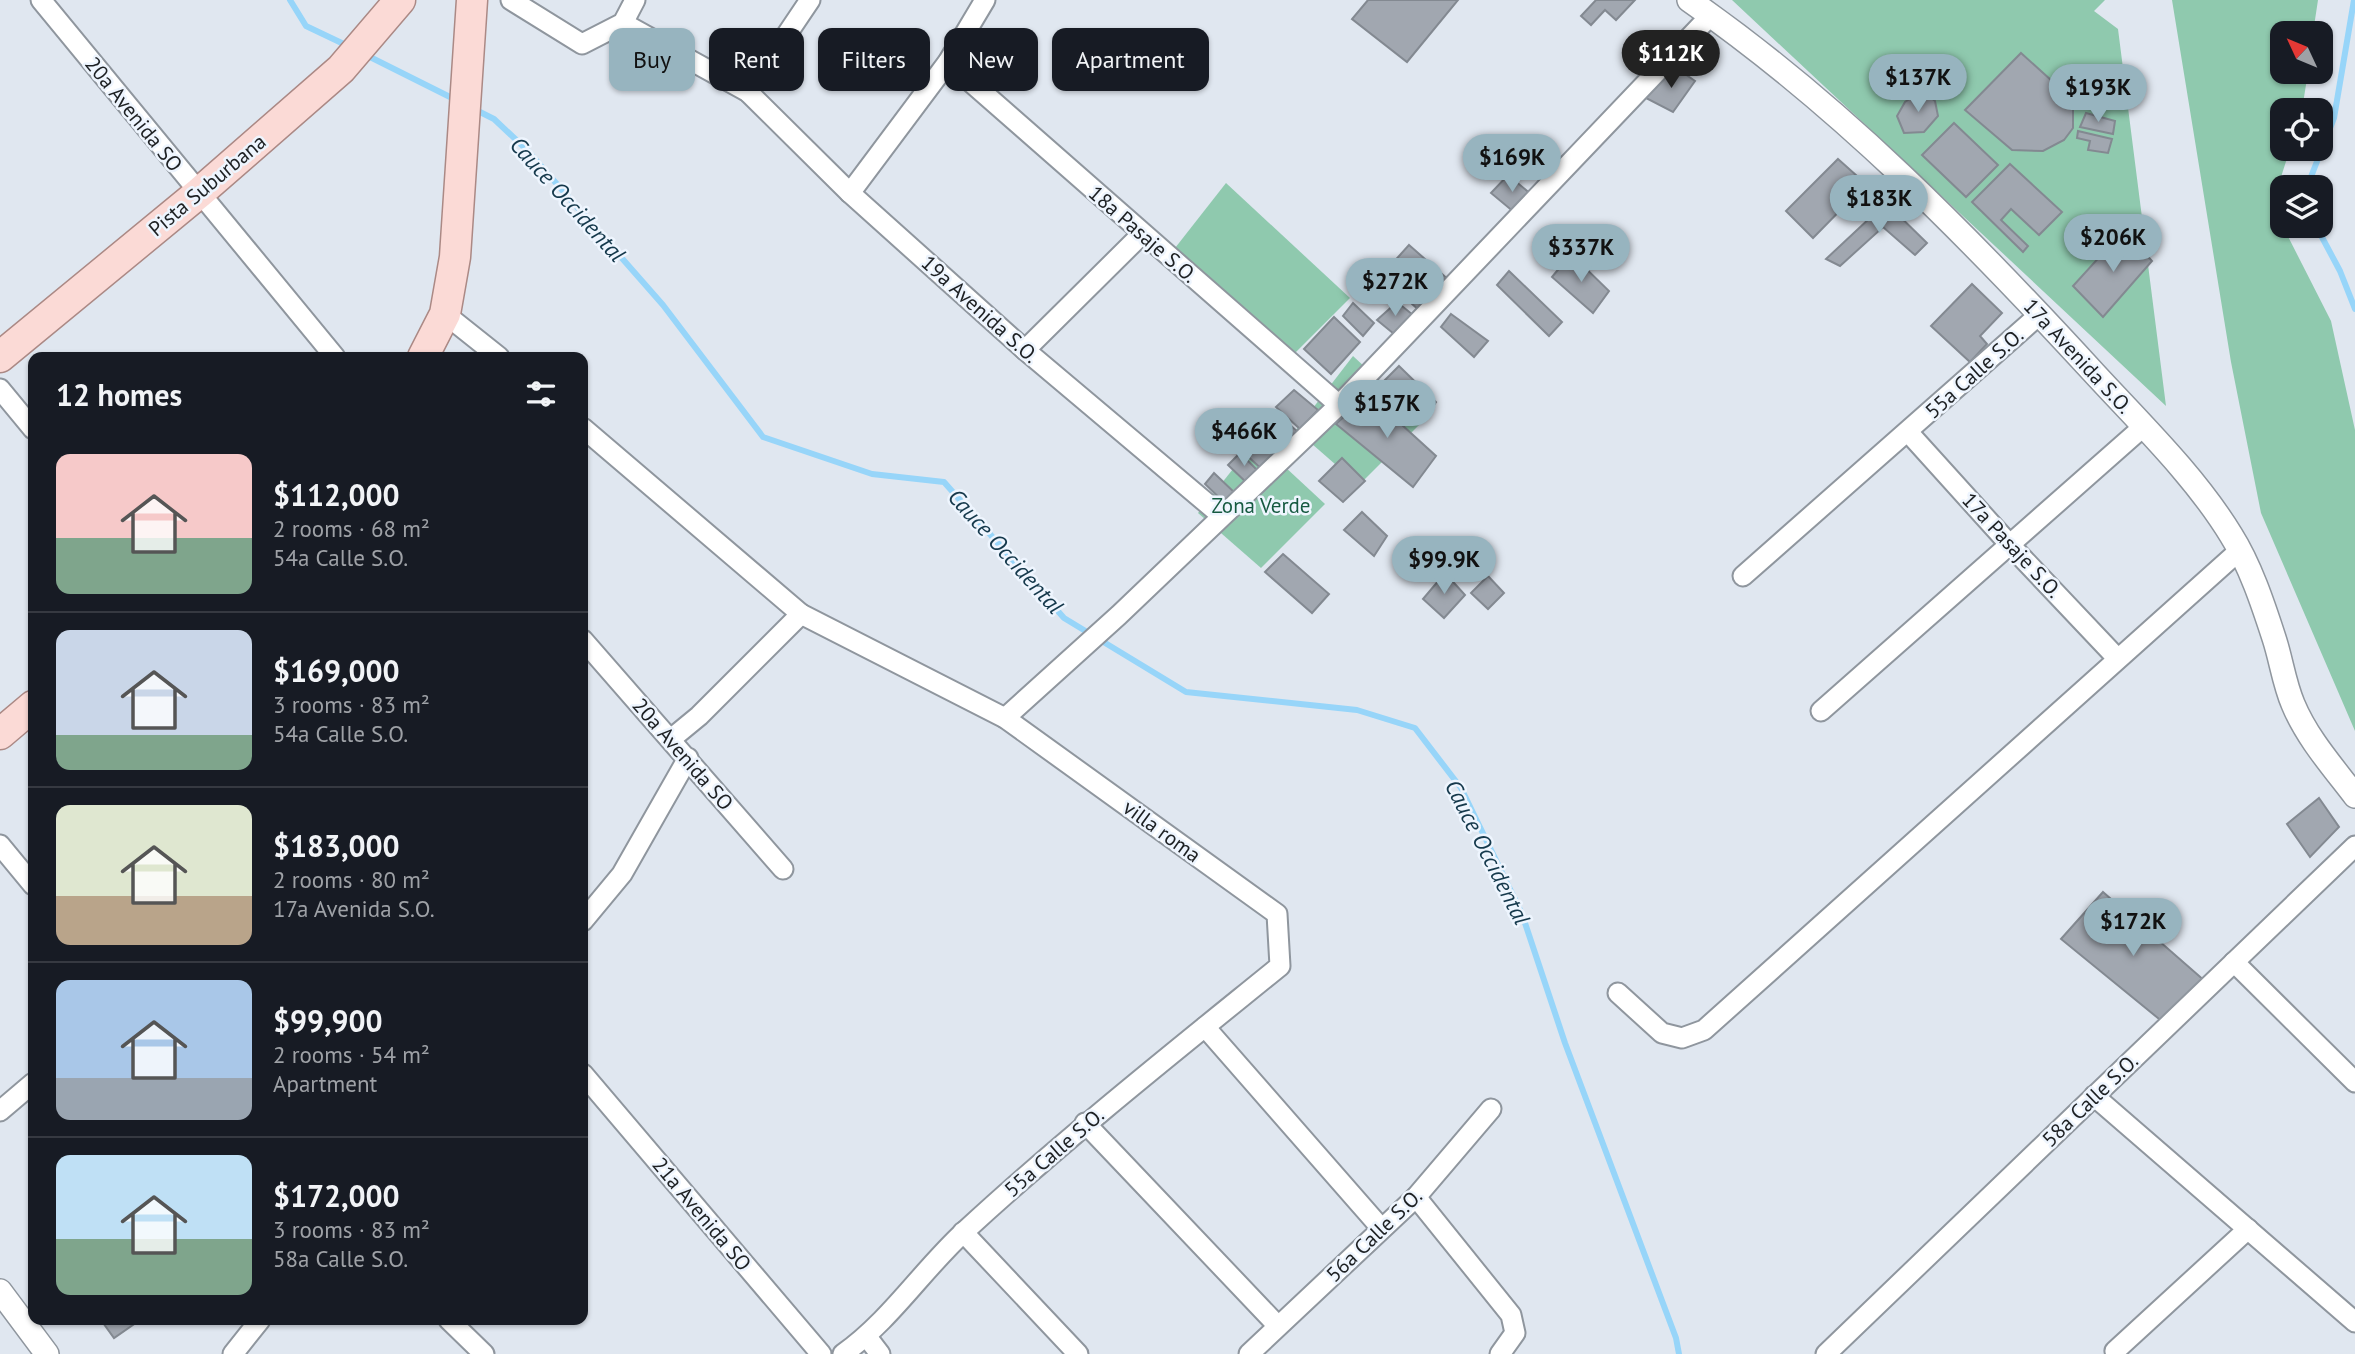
<!DOCTYPE html>
<meta charset="utf-8">
<style>
body{margin:0;font-family:"PT Sans",sans-serif;background:#242831;color:#f1f3f6;height:100vh;display:flex;flex-direction:column;font-size:26px;white-space:nowrap}
*{box-sizing:border-box;margin:0}
p{font-size:23px;color:#9ea1a6}
.icon{flex:none;width:38px;height:38px;fill:none;stroke:currentColor;stroke-width:2;stroke-linecap:round;stroke-linejoin:round}
.map{position:relative;flex:1;overflow:hidden}
.details{position:absolute;left:28px;top:352px;width:560px;height:973px;display:flex;flex-direction:column;background:#171b24;border-radius:14px;box-shadow:0 2px 5px #0004}
.details>*{flex:none}
.guide{position:absolute;left:609px;top:28px;width:665px;height:63px;display:flex;gap:14px}
.needle{width:46px;rotate:314deg}
.tools{position:absolute;left:2270px;top:21px;display:grid;gap:14px}
.tools a{display:grid;place-items:center;width:63px;height:63px;border-radius:14px;background:#171b24;box-shadow:0 2px 5px #0004;font-size:35px}
.price{position:absolute;translate:-50% -60px;padding:0 16px;border-radius:24px;background:#97b4bf;color:#111;font-size:23px;line-height:46px;filter:drop-shadow(0 2px 4px #0008)}
.price::after{content:'';position:absolute;left:50%;top:42px;width:21px;height:16px;margin-left:-10px;background:inherit;clip-path:polygon(0 0,100% 0,50% 100%)}
.price.current{background:#222;color:#fff}
ul{padding:0;list-style:none}
li{display:flex;align-items:center;gap:21px;height:175px;padding:0 28px}
li+li{border-top:2px solid #363941}
li span{display:grid;place-items:center;flex:none;width:196px;height:140px;border-radius:14px;color:#555}
li>.icon{margin-inline-start:auto}
span .icon{width:84px;height:84px;fill:#fffc;stroke-width:1}
li b{font-size:30px}
h2{display:flex;justify-content:space-between;align-items:center;height:84px;padding:0 28px;font-size:30px}
.chip{padding:0 24px;border-radius:14px;background:#171b24;box-shadow:0 2px 5px #0004;font-size:24px;line-height:63px}
.chip.current{background:#97b4bf;color:#111}
.map>svg:first-child{display:block}
</style>
<div class="map">
<svg width="2355" height="1354" viewBox="0 0 2355 1354">
<rect width="100%" height="100%" fill="#e0e7f0"/>
<g fill="#8fc9ae">
<path d="M1732 0H2105L2094 11 2118 29 2166 406Z"/>
<path d="M2172 0H2318L2313 33H2282V72H2308L2302 110H2282V149H2290L2272 205 2331 321 2355 430V731L2261 513 2231 362Z"/>
<path d="M1226 183 1350 298 1286 362 1168 257Z"/>
<path d="M1353 356 1423 421 1359 485 1296 430Z"/>
<path d="M1256 440 1325 504 1261 568 1198 513Z"/>
</g>
<g fill="none" stroke-linecap="round" stroke-linejoin="round">
<g stroke="#97d5f9" stroke-width="6">
<path d="M290 0 306 26 348 46"/>
<path d="M364 54 458 101"/>
<path d="M474 109 494 119 527 150 663 305 763 437 872 474 944 482 1064 618 1186 692 1357 710 1415 728 1461 788 1522 914 1565 1043 1676 1338 1679 1354"/>
<path d="M2307 187 2334 118 2354 0"/>
<path d="M2316 226 2340 271 2355 309"/>
</g>
</g>
<g fill="#a1a7b0" stroke="#838991" stroke-width="2">
<path d="M1368 0H1458L1407 62 1352 19Z"/>
<path d="M1596 0H1635L1616 20 1605 10 1591 25 1581 16Z"/>
<path d="M2021 53 2063 91 2073 109V128L2064 140 2043 151 2012 150 1965 110Z"/>
<path d="M1675 67 1695 81 1673 112 1644 97Z"/>
<path d="M1918 93H1925L1935 101 1938 116 1924 132 1904 133 1897 116 1905 102Z"/>
<path d="M2086 113 2115 121 2113 134 2080 127Z"/>
<path d="M1954 123 1998 165 1966 197 1922 155Z"/>
<path d="M2078 131 2112 139 2108 153 2088 150 2090 141 2077 138Z"/>
<path d="M1838 159 1866 184 1813 238 1786 211Z"/>
<path d="M2010 164 2062 212 2039 235 2011 209 2001 220 2028 246 2023 252 1972 202Z"/>
<path d="M1508 175 1532 195 1515 213 1491 193Z"/>
<path d="M1886 203 1927 243 1915 255 1883 227 1840 266 1826 259Z"/>
<path d="M2124 230 2152 261 2103 317 2073 286Z"/>
<path d="M1409 245 1450 281 1420 311 1381 276Z"/>
<path d="M1571 254 1609 291 1593 313 1552 277Z"/>
<path d="M1509 271 1562 322 1549 336 1497 285Z"/>
<path d="M1972 284 2002 313 1980 336 1987 344 1970 362 1931 326Z"/>
<path d="M1397 302 1413 315 1394 334 1377 320Z"/>
<path d="M1353 303 1374 323 1363 336 1343 316Z"/>
<path d="M1451 314 1488 341 1474 357 1441 327Z"/>
<path d="M1334 317 1360 342 1331 374 1304 349Z"/>
<path d="M1399 366 1436 402 1424 419 1382 383Z"/>
<path d="M1294 390 1318 410 1300 429 1276 407Z"/>
<path d="M1368 394 1436 456 1413 487 1336 424Z"/>
<path d="M1274 411 1298 432 1282 449 1257 426Z"/>
<path d="M1260 437 1278 455 1264 471 1244 453Z"/>
<path d="M1240 453 1259 472 1248 484 1228 465Z"/>
<path d="M1342 458 1365 481 1343 502 1319 481Z"/>
<path d="M1214 473 1237 495 1227 505 1205 484Z"/>
<path d="M1362 512 1387 536 1374 556 1344 530Z"/>
<path d="M1283 554 1329 594 1312 613 1265 572Z"/>
<path d="M1445 573 1465 595 1444 618 1423 599Z"/>
<path d="M1488 576 1504 593 1488 609 1471 593Z"/>
<path d="M2319 798 2339 827 2310 857 2287 824Z"/>
<path d="M2103 892 2206 982 2164 1023 2061 939Z"/>
<path d="M101 1320H140L114 1338Z"/>
</g>
<g fill="none" stroke-linecap="round" stroke-linejoin="round">
<g stroke="#8f969e" stroke-width="23">
<g id="minor">
<path d="M41 0 335 357"/>
<path d="M511 0 582 44 623 23 635 0"/>
<path d="M623 23 748 92 850 193 1025 350 1222 516"/>
<path d="M948 62 1339 405"/>
<path d="M748 92 810 0"/>
<path d="M850 193 948 62 985 0"/>
<path d="M445 314 499 357"/>
<path d="M1025 350 1142 234"/>
<path d="M0 389 33 429"/>
<path d="M583 428 801 614 699 716 671 739"/>
<path d="M1908 432 2011 546 2117 658"/>
<path d="M1743 576 2040 314"/>
<path d="M801 614 1005 718 1277 914 1280 966C1174 1052 1067 1137 966 1230 923 1269 891 1320 843 1354"/>
<path d="M583 640 783 869"/>
<path d="M1821 711 2143 427"/>
<path d="M1005 718 1119 615 1339 405 1711 15"/>
<path d="M0 845 33 885"/>
<path d="M583 921 622 874 688 758"/>
<path d="M2234 962 2355 1082"/>
<path d="M1618 993 1662 1033 1682 1038 1704 1030 2240 550"/>
<path d="M1205 1027 1381 1228"/>
<path d="M583 1074 821 1354"/>
<path d="M2094 1096 2355 1322"/>
<path d="M0 1111 33 1083"/>
<path d="M1085 1123 1278 1326"/>
<path d="M1416 1197 1511 1315 1515 1333 1500 1354"/>
<path d="M963 1232 1078 1354"/>
<path d="M449 1320 484 1354"/>
<path d="M867 1337 880 1354"/>
<path d="M233 1354 260 1320"/>
<path d="M1249 1354 1416 1197 1491 1109"/>
<path d="M1826 1354 2355 846"/>
<path d="M2116 1354 2115 1351 2248 1229"/>
</g>
</g>
<g stroke="#8f969e" stroke-width="26">
<g id="tertiary">
<path d="M1689 0C1840 105 1970 238 2094 373 2141 424 2195 476 2231 535 2250 565 2263 604 2274 638 2281 659 2284 683 2293 704 2307 738 2333 767 2355 796"/>
<path d="M0 1291 47 1354"/>
</g>
</g>
<g stroke="#ab8985" stroke-width="33">
<g id="primary">
<path d="M0 357 199 193 341 69 400 0"/>
<path d="M423 357 445 314 455 257 472 0"/>
<path d="M0 734 33 706"/>
</g>
</g>
<use href="#minor" stroke="#fff" stroke-width="19"/>
<use href="#tertiary" stroke="#fff" stroke-width="23"/>
<use href="#primary" stroke="#fbdad6" stroke-width="30"/>
</g>
<g text-anchor="middle" dominant-baseline="central" stroke-width="5" stroke-linejoin="round" paint-order="stroke">
<g font-size="21" fill="#1d2023" stroke="#eef5fe">
<text transform="translate(134 114) rotate(51)">20a Avenida SO</text>
<text transform="translate(207 185) rotate(-40)">Pista Suburbana</text>
<text transform="translate(1143 234) rotate(41)">18a Pasaje S.O.</text>
<text transform="translate(980 309) rotate(42)">19a Avenida S.O.</text>
<text transform="translate(2078 356) rotate(47)">17a Avenida S.O.</text>
<text transform="translate(1974 373) rotate(-42)">55a Calle S.O.</text>
<text transform="translate(2012 545) rotate(47)">17a Pasaje S.O.</text>
<text transform="translate(683 754) rotate(49)">20a Avenida SO</text>
<text transform="translate(1162 831) rotate(36)">villa roma</text>
<text transform="translate(2090 1100) rotate(-44)">58a Calle S.O.</text>
<text transform="translate(1054 1152) rotate(-41)">55a Calle S.O.</text>
<text transform="translate(702 1214) rotate(50)">21a Avenida SO</text>
<text transform="translate(1374 1235) rotate(-44)">56a Calle S.O.</text>
</g>
<g font-size="21" fill="#165a41" stroke="#eef5fe">
<text x="1261" y="505">Zona Verde</text>
</g>
<g font-size="23" font-style="italic" fill="#15394c" stroke="#eef5fe">
<text transform="translate(568 199) rotate(48)">Cauce Occidental</text>
<text transform="translate(1006 551) rotate(48)">Cauce Occidental</text>
<text transform="translate(1488 852) rotate(63)">Cauce Occidental</text>
</g>
</g>
</svg>
<div class="tools">
<a><svg class="needle" viewBox="-14 -14 28 28"><path d="M0-13l5 13h-10z" fill="#e53935"/><path d="M0 13l5-13h-10z" fill="#9ea1a6"/></svg></a>
<a><svg class="icon" aria-label="locate" viewBox="0 0 24 24"><circle cx="12" cy="12" r="6"/><path d="M12 2v4M12 18v4M2 12h4M18 12h4"/></svg></a>
<a><svg class="icon" aria-label="layers" viewBox="0 0 24 24"><path d="M12 4l9 5-9 5-9-5zM3 14l9 5 9-5"/></svg></a>
</div>
<b class="price current" style="left:1671px;top:90px">$112K</b>
<b class="price" style="left:1918px;top:114px">$137K</b>
<b class="price" style="left:2098px;top:124px">$193K</b>
<b class="price" style="left:1512px;top:194px">$169K</b>
<b class="price" style="left:1879px;top:235px">$183K</b>
<b class="price" style="left:2113px;top:274px">$206K</b>
<b class="price" style="left:1581px;top:284px">$337K</b>
<b class="price" style="left:1395px;top:318px">$272K</b>
<b class="price" style="left:1387px;top:440px">$157K</b>
<b class="price" style="left:1244px;top:468px">$466K</b>
<b class="price" style="left:1444px;top:596px">$99.9K</b>
<b class="price" style="left:2133px;top:958px">$172K</b>
<div class="guide">
<a class="chip current">Buy</a>
<a class="chip">Rent</a>
<a class="chip">Filters</a>
<a class="chip">New</a>
<a class="chip">Apartment</a>
</div>
<section class="details">
<h2>12 homes<svg class="icon" aria-label="filters" viewBox="0 0 24 24"><path d="M4 7h16M4 17h16"/><circle cx="9" cy="7" r="2"/><circle cx="15" cy="17" r="2"/></svg></h2>
<ul>
<li><span style="background:linear-gradient(#f6c9c9 60%,#7fa58c 0)"><svg class="icon" aria-label="home" viewBox="0 0 24 24"><path d="M3 11l9-7 9 7M6 9v11h12V9"/></svg></span><div><b>$112,000</b><p>2 rooms · 68 m²</p><p>54a Calle S.O.</p></div></li>
<li><span style="background:linear-gradient(#c9d6e8 75%,#7fa58c 0)"><svg class="icon" aria-label="home" viewBox="0 0 24 24"><path d="M3 11l9-7 9 7M6 9v11h12V9"/></svg></span><div><b>$169,000</b><p>3 rooms · 83 m²</p><p>54a Calle S.O.</p></div></li>
<li><span style="background:linear-gradient(#dfe7d0 65%,#b9a48a 0)"><svg class="icon" aria-label="home" viewBox="0 0 24 24"><path d="M3 11l9-7 9 7M6 9v11h12V9"/></svg></span><div><b>$183,000</b><p>2 rooms · 80 m²</p><p>17a Avenida S.O.</p></div></li>
<li><span style="background:linear-gradient(#a9c7e8 70%,#9aa5b1 0)"><svg class="icon" aria-label="home" viewBox="0 0 24 24"><path d="M3 11l9-7 9 7M6 9v11h12V9"/></svg></span><div><b>$99,900</b><p>2 rooms · 54 m²</p><p>Apartment</p></div></li>
<li><span style="background:linear-gradient(#bfe0f5 60%,#7fa58c 0)"><svg class="icon" aria-label="home" viewBox="0 0 24 24"><path d="M3 11l9-7 9 7M6 9v11h12V9"/></svg></span><div><b>$172,000</b><p>3 rooms · 83 m²</p><p>58a Calle S.O.</p></div></li>
</ul>
</section>
</div>
